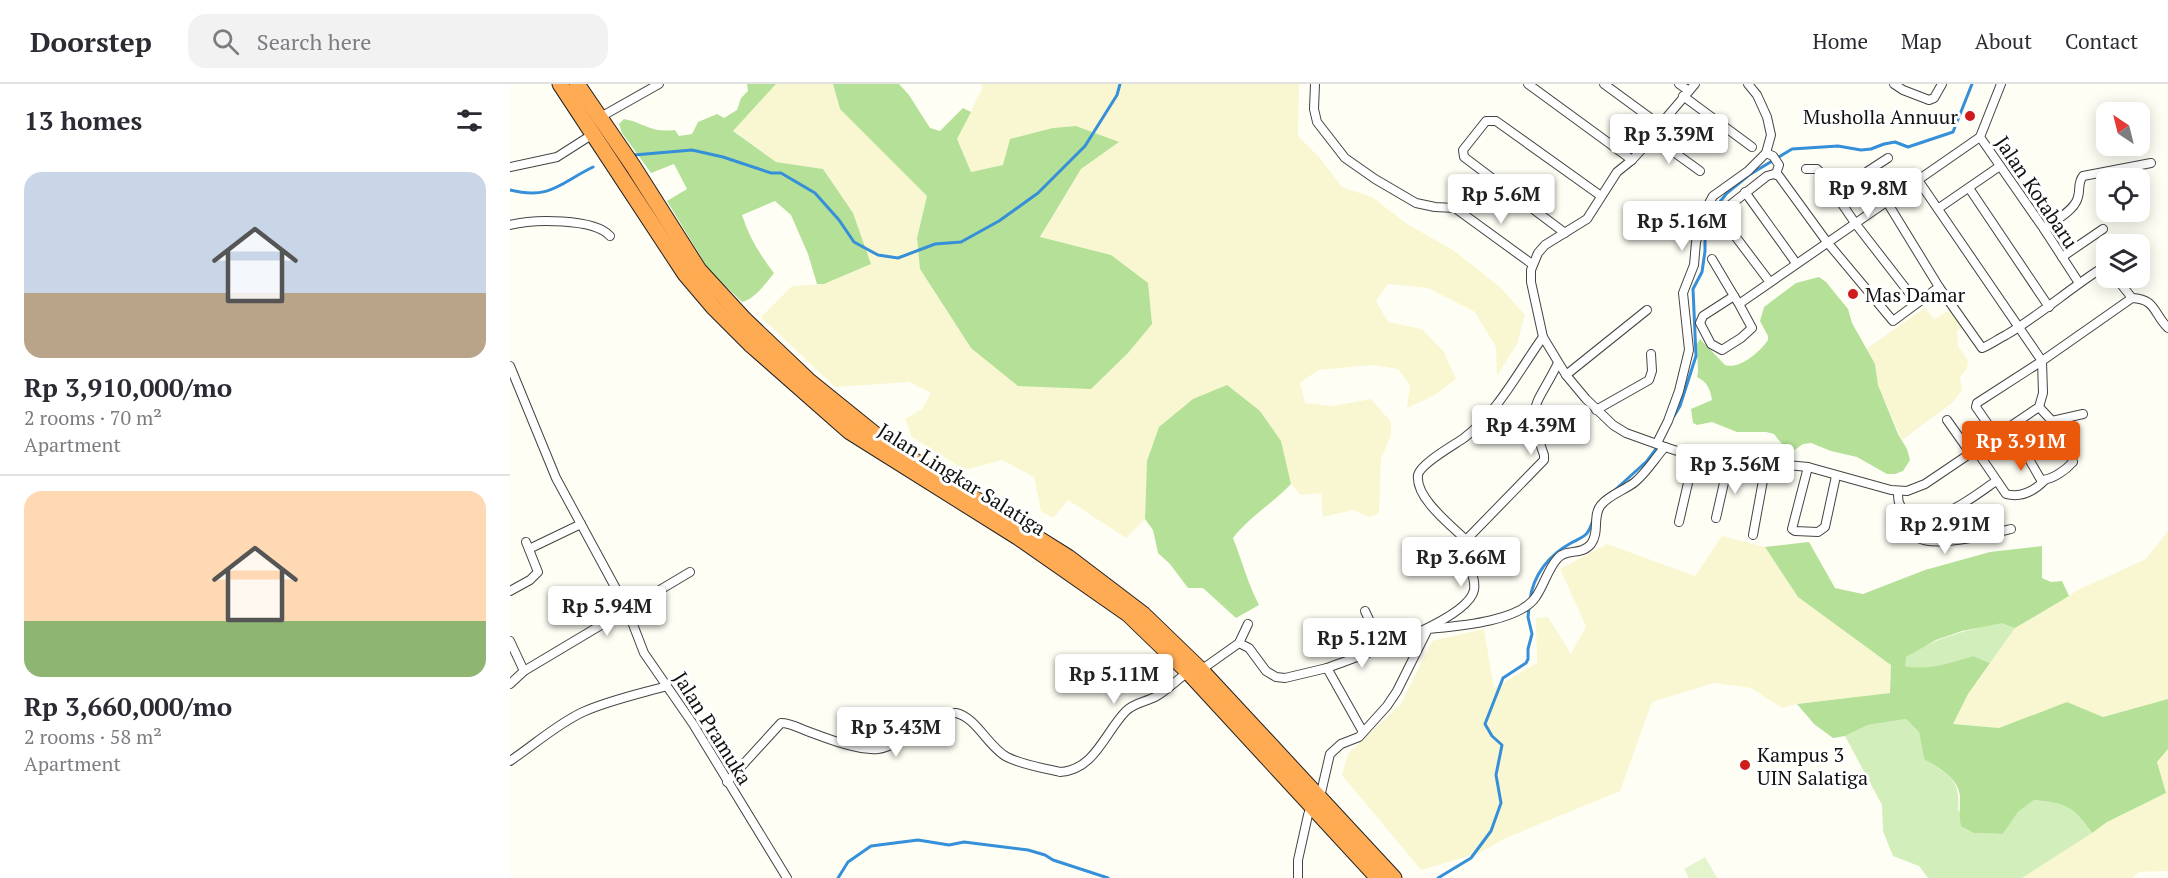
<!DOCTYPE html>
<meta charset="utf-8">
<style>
body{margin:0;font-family:"PT Serif",serif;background:#f2f2f3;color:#2b2b33;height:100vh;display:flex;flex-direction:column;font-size:22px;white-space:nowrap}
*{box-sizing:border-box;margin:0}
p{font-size:20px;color:#7c7c81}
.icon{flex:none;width:33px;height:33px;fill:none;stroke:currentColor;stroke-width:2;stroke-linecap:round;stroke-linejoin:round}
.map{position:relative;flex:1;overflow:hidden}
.details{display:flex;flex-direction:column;background:#fff;width:510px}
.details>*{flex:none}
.needle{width:39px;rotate:325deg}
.buttons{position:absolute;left:1586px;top:18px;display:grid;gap:12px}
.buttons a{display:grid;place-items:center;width:54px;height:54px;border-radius:12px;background:#fff;box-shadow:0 3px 15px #0003;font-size:30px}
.price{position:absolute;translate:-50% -51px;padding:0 14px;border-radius:6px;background:#fff;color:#222;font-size:20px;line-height:39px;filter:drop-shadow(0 2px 3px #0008)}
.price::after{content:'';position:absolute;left:50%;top:36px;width:18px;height:14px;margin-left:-9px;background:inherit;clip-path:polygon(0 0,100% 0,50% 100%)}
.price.active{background:#ea580c;color:#fff}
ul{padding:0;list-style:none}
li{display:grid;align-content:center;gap:12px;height:318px;padding:0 24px}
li+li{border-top:2px solid #e1e1e2}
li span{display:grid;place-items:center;height:186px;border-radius:18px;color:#555}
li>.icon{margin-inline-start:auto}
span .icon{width:108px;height:108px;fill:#fffc;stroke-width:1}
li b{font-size:26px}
h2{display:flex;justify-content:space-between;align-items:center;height:72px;padding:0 24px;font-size:26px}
header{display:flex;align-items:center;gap:36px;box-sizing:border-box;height:84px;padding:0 30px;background:#fff;border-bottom:2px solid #e1e1e2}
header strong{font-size:28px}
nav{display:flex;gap:33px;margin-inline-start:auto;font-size:21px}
.search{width:420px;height:54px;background:#f2f2f3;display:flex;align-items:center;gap:15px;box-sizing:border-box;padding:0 21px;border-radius:18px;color:#7c7c81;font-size:22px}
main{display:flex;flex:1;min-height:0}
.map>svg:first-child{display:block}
</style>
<header>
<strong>Doorstep</strong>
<div class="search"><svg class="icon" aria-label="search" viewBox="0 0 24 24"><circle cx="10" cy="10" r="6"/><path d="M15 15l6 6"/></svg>Search here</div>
<nav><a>Home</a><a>Map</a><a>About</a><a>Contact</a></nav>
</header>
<main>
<section class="details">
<h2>13 homes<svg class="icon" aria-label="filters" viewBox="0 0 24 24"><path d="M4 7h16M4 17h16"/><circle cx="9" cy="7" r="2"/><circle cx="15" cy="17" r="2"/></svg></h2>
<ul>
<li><span style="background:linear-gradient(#c9d6e8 65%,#b9a48a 0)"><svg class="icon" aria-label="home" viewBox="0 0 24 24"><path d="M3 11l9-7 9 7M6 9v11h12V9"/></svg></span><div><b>Rp 3,910,000/mo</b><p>2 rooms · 70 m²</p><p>Apartment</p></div></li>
<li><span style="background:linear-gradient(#ffd9b3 70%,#8fb573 0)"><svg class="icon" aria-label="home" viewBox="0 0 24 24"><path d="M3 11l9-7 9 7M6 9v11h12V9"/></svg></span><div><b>Rp 3,660,000/mo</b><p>2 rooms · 58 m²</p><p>Apartment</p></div></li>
</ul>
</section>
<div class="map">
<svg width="1658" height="794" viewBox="0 0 1658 794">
<rect width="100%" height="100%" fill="#fffef5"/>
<g fill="#f8f7d1">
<path d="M266 0H323L330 25 417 112 407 154 410 185 461 264 601 171 530 154 571 85 608 59 566 42 543 44 493 81 461 88 447 55 473 3 470 0H791L789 2 788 52 810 74 832 103 862 113 897 140 943 166 990 203 1015 231 1007 260 987 292 986 263 965 228 918 204 878 200 866 217 878 238 912 245 934 268 946 295 923 312 897 324 900 301 888 285 862 281 808 286 790 299 795 319 822 322 861 315 881 338V351L871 375 869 429 859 433 843 426 813 433 811 409 791 411 781 400 770 357 750 327 637 377 635 435 616 454 558 416 543 434 531 427 524 393 492 376 455 386 402 353 395 335 412 325 421 309 399 298 325 303 251 233 282 202 314 200 361 180 313 85 266 78 223 46Z"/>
<path d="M1415 224 1424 235 1440 226 1452 244 1447 247 1448 262 1458 277 1457 285 1450 293 1452 306 1443 318 1392 356 1368 301 1365 280 1356 265Z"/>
<path d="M1658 447V615L1593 633 1557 618 1489 644 1443 640 1458 610 1505 544 1568 506 1636 475Z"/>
<path d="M1212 452 1255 463 1288 513 1381 580 1380 609 1287 620 1272 624 1241 604 1204 599 1142 618 1110 707 996 754 969 769 911 786 832 691 838 670 891 620 922 557 974 545 984 604 1027 579 1026 534 1038 533 1061 570 1076 542 1050 485 1097 460 1185 492Z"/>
<path d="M1658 665V787L1628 788 1623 794H1512L1597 738 1656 709 1647 678Z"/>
</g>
<g fill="#d2eeba">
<path d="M1493 538 1505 544 1480 579 1463 572 1444 579 1408 585 1395 582V574C1425 553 1458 546 1493 538Z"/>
<path d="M1396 635 1409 648 1414 675C1438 691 1451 694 1448 726L1464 749 1493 750 1508 728 1524 716C1555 719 1564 722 1582 749L1512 794H1418L1409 782 1383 772 1373 747 1372 721 1335 652 1358 641Z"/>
</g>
<g fill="#b4e097">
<path d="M237 0H266L223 47 266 78 313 85 343 129 361 180 314 200H307L298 170 281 131 265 117 232 131C239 153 250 171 264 189 256 199 245 215 232 218L199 186 157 117 177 105 164 80 141 89 112 49 109 40 114 35C135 39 140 49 165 46L169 52 182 50 188 38 207 30 214 34 227 26 231 14 238 7Z"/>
<path d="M323 0H389L399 11 420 44 430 47 453 24 461 28 447 55 461 88 493 81 500 55 543 44 566 42 609 58 571 85 530 153 601 171 638 199 642 240 618 269 581 305 508 302 461 264 410 185 407 154 417 112 330 25Z"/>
<path d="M1309 193 1316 198 1338 225 1342 239 1365 280 1368 301 1388 350 1397 365 1400 376 1393 387 1385 390H1377L1347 373 1321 367 1301 359 1293 360 1283 367 1275 364 1264 350 1256 348H1227L1202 338 1187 341 1183 339 1181 325 1202 316C1200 304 1197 298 1187 293L1188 288 1187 260 1190 255 1215 281C1229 286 1250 268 1258 256V252L1250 237 1254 223 1286 199Z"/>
<path d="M717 301 750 327 771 357 781 400C763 419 739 433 723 454 732 477 738 500 749 521L726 534 693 504H678L660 480 648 469 643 446 635 435 637 377 649 343 683 315Z"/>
<path d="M1299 458 1325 504 1353 510 1415 486 1480 468 1532 462V494L1541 498 1552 497 1559 512 1505 544 1492 539 1452 547 1426 556 1396 573 1395 582C1415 587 1443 579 1463 572L1480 579 1458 610 1443 640 1489 644 1557 618 1593 633 1658 615V665L1647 678 1656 709 1597 738 1582 749C1564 722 1555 719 1524 716L1508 728 1493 750 1464 749 1451 742C1449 731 1450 723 1450 712 1448 693 1428 684 1414 675L1409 648 1396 635 1358 641 1335 652 1323 654 1304 640 1287 620 1380 609 1381 581 1288 513 1255 463Z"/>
</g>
<path fill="#e4f4cc" d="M1195 773 1207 794H1179L1174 785Z"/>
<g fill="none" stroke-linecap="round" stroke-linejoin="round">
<g stroke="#358fd9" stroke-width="3">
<path d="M124 71 182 66 213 73 261 89H271L305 109 329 136 344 158 368 171 388 174 425 160 451 158 489 137 528 109 575 62 607 11 610 0"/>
<path d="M0 106C41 116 50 99 83 83"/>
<path d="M1164 332 1170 322 1186 272 1183 205 1192 188 1195 167V149L1205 124 1217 109 1239 91 1282 65 1328 62 1351 66 1361 65 1374 60 1385 58 1398 63 1443 48 1462 0"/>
<path d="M1105 406 1137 377 1149 361"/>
<path d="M1020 516C1023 491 1039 471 1061 459 1075 452 1078 452 1083 436"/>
<path d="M328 794 338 778 361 762 408 756 439 761 454 758 518 766 535 771 543 776 598 794"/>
<path d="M928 794 961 774 981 747 991 719 986 691 992 661 982 652 975 640 993 594 1016 579 1018 575V565L1022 550 1018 533 1019 523"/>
</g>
<g stroke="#444" stroke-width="10">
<g id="street">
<path d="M805 0 804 25 807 38 835 74 865 95 906 119 925 123 945 124 1022 180"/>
<path d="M1018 0 1122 76"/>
<path d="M1094 0 1150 41"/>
<path d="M1169 0 1179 7"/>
<path d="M1384 0 1393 6 1419 16 1424 14 1432 0"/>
<path d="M1491 0 1470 53 1534 145 1569 199"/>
<path d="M1173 12 1242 63"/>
<path d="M87 35 149 0"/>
<path d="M1143 53 1190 87"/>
<path d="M1256 69 1263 72 1269 81 1266 90"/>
<path d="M1378 74 1358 87 1429 203"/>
<path d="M0 83 47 73 83 50"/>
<path d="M1296 85H1307L1311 89 1345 139 1407 219"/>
<path d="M1408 96 1532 277 1467 319 1466 323 1486 352"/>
<path d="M1459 104 1539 223"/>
<path d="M1235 108 1286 179"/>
<path d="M1429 124 1490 82"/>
<path d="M0 141C23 135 84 134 100 152"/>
<path d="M1534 145C1544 137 1562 128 1567 116 1571 107 1567 99 1573 92L1641 79"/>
<path d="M1055 149 954 73 953 66 976 37H986L1091 112"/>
<path d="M1552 173 1593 145"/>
<path d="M1202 175 1224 212"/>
<path d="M1606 194 1622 214"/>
<path d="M1259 197 1213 136 1210 129 1257 92 1264 90 1269 92 1317 158 1383 237 1429 203 1472 264C1480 261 1488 255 1496 251 1530 231 1559 205 1592 184L1596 183"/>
<path d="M1229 220 1224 212 1193 232 1190 239 1201 260 1212 266 1231 254 1242 244 1229 220 1470 53"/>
<path d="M0 282 46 394 117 525 134 569 183 640 277 794"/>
<path d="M1056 291 1137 226"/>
<path d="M1086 326 1139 296 1142 287 1141 270"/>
<path d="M1437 336 1461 370"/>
<path d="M1542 337 1573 330"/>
<path d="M1501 344 1531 396C1542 396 1556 386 1563 378L1562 375 1542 337 1529 323"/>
<path d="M1147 359 1158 337 1169 307 1179 266 1173 209 1184 181 1186 158 1197 123 1203 112 1238 87 1256 69 1261 51 1257 33 1247 11 1238 0"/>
<path d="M1155 363 1116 349 1103 341 1076 315 1056 291 1033 253 1021 198V186L1028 169 1035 161 1077 135 1107 88 1122 76 1143 53 1150 41 1185 0"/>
<path d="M1466 366 1496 410C1511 414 1524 407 1534 397"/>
<path d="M1298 383 1282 445 1285 447 1308 448 1315 443 1326 392"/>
<path d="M1388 407C1388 416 1388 421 1395 428 1418 450 1466 411 1486 397"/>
<path d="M1206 434 1218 381"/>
<path d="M1404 435C1403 441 1401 448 1407 453 1423 465 1481 450 1501 445"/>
<path d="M1169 438 1184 373"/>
<path d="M1243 451 1256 380"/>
<path d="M956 456C942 442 905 414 908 391 910 380 944 361 954 354 988 328 1008 288 1033 253"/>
<path d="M19 465 71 440"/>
<path d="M0 507 20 496 28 488 16 458"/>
<path d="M855 527 872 563"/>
<path d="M0 557 14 587"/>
<path d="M729 559 739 564 756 587 766 593 775 594 817 584"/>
<path d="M691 586 729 559 738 540"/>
<path d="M0 600 14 587 180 488"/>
<path d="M853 648 817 584C846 573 958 537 964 506 966 494 959 485 957 475 955 469 956 463 956 456L1034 376V371C1015 319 1026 324 1048 279"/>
<path d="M0 677C24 661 47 640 73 628 100 616 129 610 157 602"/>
<path d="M217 698 271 639C280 639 289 644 297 647 316 654 348 667 368 665 391 662 434 627 446 629 466 633 479 664 497 673 513 681 533 684 550 688 585 686 595 648 616 627 624 619 635 618 645 613 656 607 667 596 678 588"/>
<path d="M788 794V776L798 731 801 722 810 713 820 670 831 660 849 653 877 622 887 607 918 545C947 542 1007 538 1025 514 1034 502 1038 484 1048 474 1057 464 1071 472 1081 460 1090 448 1082 432 1091 421 1099 411 1115 406 1125 398 1137 388 1145 374 1155 363L1210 381H1277L1298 383 1381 406 1397 407 1415 400 1529 323 1533 309 1532 277 1622 214C1646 215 1643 229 1658 244"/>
</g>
</g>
<g stroke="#222" stroke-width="17">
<g id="highway">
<path d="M50 0 175 190 203 223 240 260 340 348 509 454 618 530 678 588 868 794"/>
<path d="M67 0 123 82 189 186 235 236 298 296 376 359 558 473 633 530 691 586 884 794"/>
</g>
</g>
<use href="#street" stroke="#fff" stroke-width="8"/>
<use href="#highway" stroke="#ffab53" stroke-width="15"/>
</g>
<g fill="#ce1c1b" stroke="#fff" stroke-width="2">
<circle cx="1460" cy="32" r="6"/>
<circle cx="1343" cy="210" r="6"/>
<circle cx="1235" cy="681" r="6"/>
</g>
<g text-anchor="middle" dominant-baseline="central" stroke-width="6" stroke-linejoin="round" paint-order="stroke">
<g font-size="20" fill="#111" stroke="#fff" text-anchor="start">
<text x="1448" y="32" text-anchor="end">Musholla Annuur</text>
<text x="1355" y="210">Mas Damar</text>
<text x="1247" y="670">Kampus 3<tspan x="1247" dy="23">UIN Salatiga</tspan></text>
</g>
<g font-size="20" fill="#111" stroke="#fff">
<text transform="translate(1527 108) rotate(56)">Jalan Kotabaru</text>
<text transform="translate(452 395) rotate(32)">Jalan Lingkar Salatiga</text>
<text transform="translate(203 644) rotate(58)">Jalan Pramuka</text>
</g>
</g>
</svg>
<div class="buttons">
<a><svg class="needle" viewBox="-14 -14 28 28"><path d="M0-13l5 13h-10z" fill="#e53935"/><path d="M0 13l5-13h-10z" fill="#7c7c81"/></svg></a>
<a><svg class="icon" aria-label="locate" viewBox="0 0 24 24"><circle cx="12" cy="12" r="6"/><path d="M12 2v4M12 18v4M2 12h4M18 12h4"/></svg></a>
<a><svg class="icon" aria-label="layers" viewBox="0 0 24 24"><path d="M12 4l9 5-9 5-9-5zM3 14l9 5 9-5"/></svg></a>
</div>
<b class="price" style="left:1159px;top:81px">Rp 3.39M</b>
<b class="price" style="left:1358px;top:135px">Rp 9.8M</b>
<b class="price" style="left:991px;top:141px">Rp 5.6M</b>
<b class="price" style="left:1172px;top:168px">Rp 5.16M</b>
<b class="price" style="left:1021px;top:372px">Rp 4.39M</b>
<b class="price active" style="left:1511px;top:388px">Rp 3.91M</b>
<b class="price" style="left:1225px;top:411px">Rp 3.56M</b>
<b class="price" style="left:1435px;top:471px">Rp 2.91M</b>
<b class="price" style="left:951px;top:504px">Rp 3.66M</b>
<b class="price" style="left:97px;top:553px">Rp 5.94M</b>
<b class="price" style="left:852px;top:585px">Rp 5.12M</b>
<b class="price" style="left:604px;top:621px">Rp 5.11M</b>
<b class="price" style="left:386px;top:674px">Rp 3.43M</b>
</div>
</main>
